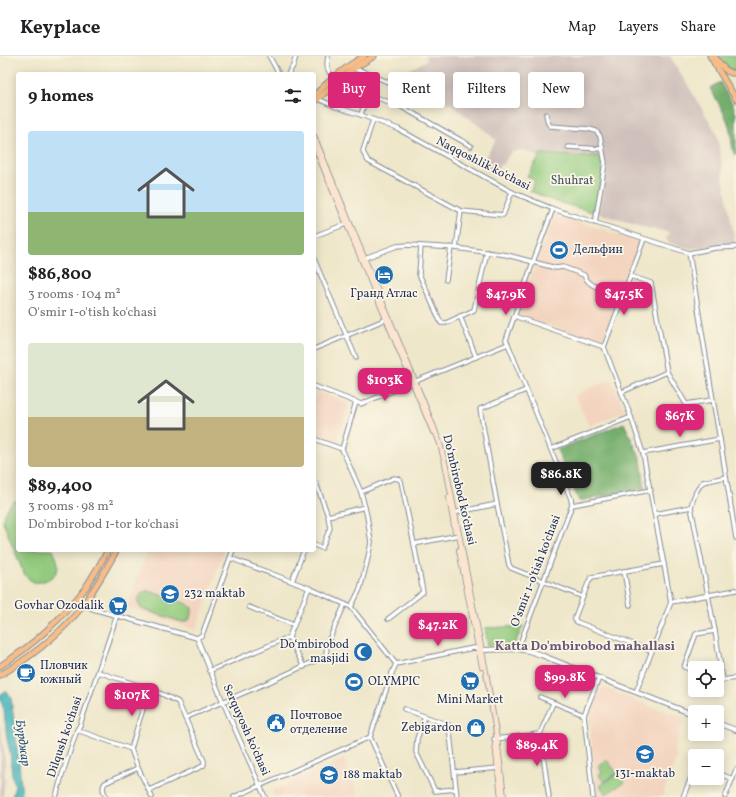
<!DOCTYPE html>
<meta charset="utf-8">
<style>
body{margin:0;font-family:Vollkorn,serif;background:#f6f6f6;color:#202124;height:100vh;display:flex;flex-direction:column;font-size:15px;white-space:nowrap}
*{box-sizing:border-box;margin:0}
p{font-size:13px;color:#757577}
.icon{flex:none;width:22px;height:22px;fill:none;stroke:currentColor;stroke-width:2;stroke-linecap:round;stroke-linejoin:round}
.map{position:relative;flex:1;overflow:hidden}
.drawer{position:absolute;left:16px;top:16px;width:300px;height:480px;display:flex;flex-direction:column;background:#fff;border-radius:4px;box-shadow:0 2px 10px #0003}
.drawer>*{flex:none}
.guide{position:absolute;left:328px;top:16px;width:348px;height:36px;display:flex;gap:8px}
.buttons{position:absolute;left:688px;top:605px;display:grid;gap:8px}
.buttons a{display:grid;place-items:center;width:36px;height:36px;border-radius:4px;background:#fff;box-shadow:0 2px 10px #0003;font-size:20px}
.price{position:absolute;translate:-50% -34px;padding:0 9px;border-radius:8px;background:#db2777;color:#fff;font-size:13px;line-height:26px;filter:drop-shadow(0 1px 2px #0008)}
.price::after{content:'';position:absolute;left:50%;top:24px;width:12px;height:9px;margin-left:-6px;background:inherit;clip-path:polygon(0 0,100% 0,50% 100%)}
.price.current{background:#222;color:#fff}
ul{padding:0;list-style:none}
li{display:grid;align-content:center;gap:8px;height:212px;padding:0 12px}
li span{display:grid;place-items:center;height:124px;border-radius:4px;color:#555}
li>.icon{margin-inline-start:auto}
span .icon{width:72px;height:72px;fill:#fffc;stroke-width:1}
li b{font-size:17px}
h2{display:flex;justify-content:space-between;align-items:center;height:48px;padding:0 12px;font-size:17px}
.tag{padding:0 14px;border-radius:4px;background:#fff;box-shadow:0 2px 10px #0003;font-size:14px;line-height:36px}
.tag.current{background:#db2777;color:#fff}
header{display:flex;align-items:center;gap:24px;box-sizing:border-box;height:56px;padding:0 20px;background:#fff;border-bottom:1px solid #e0e0e0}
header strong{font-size:19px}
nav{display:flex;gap:22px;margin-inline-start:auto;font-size:14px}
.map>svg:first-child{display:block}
</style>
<header>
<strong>Keyplace</strong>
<nav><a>Map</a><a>Layers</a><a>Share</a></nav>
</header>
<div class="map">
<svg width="736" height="741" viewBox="0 0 736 741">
<rect width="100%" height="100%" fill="#fcf5e5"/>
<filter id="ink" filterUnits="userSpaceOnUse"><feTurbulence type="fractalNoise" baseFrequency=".025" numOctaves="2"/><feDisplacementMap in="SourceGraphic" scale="8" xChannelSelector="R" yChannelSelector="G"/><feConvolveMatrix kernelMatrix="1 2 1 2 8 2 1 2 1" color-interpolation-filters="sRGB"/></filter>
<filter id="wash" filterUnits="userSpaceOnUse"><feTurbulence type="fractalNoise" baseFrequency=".012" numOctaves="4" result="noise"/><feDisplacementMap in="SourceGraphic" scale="16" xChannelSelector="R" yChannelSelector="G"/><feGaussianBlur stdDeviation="0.9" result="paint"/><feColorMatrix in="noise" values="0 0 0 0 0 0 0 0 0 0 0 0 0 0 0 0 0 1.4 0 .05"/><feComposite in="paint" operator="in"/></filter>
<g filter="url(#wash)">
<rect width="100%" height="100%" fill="#eee7ca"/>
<g fill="#f3d4bf">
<path d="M555 158 640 186 602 287 517 259Z"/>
<path d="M611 323 625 355 589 370 575 339Z"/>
<path d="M317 336 350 348 335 388 314 380V344Z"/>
<path d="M148 494H224L196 574 127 551Z"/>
<path d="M602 631 657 653 684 661 674 695 677 701 662 741H598L591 683 590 662Z"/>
<path d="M344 703 359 741H275L272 735Z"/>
</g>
<g fill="#cfc0bb">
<path d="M425 0H670L717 78 722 109 723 120 735 187 689 193 668 186 666 182 669 177 667 176 639 170 598 157 607 114 603 111 600 103 598 100 582 101 541 98 539 101 529 96 523 94 517 95 512 96 508 100 503 109 500 108 495 119 490 117 480 110 496 84 488 77 451 48 433 43 392 23 427 4Z"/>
<path d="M0 666 5 701V722L3 741H0Z"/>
</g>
<g fill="#91ca7d" stroke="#567c6e">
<path d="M718 0H734L736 1V15C726 15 724 7 718 0Z"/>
<path d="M541 98 582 101 598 100 600 103 603 111 596 157 554 145 530 135 535 125 527 120Z"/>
<path d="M15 445H18V494H53C55 499 58 504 58 510 58 520 43 528 34 526 29 524 27 521 24 518L3 466C3 457 7 450 15 445Z"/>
<path d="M146 535H149L188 548 192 552V558L189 564 184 566H182L142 553C135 546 138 538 146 535Z"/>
<path d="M523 570 514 589 488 590 485 572Z"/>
<path d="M607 704 617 717 604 726 599 719 602 716 598 710Z"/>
<path d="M619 717 625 726 606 738 600 730Z"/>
</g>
<g fill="#74ae6c" stroke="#486e65">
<path d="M720 26 733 49 736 58V99L734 98C731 88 732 79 729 70 725 56 716 44 710 32Z"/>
<path d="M624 367 641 404 645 432 579 445 557 394Z"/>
</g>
<path fill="#45b5bb" stroke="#30728c" d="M5 636 8 637 11 641 19 707 22 741H12L15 730 12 719 10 696 7 683 4 654 0 642 1 638Z"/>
</g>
<g filter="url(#ink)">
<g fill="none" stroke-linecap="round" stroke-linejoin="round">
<g stroke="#848b94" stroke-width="5.5">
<g id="minor">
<path d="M269 0 279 18"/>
<path d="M328 0C326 11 327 13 333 22"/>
<path d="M353 13 362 15 437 47"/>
<path d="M288 18 293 10 296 0"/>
<path d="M316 42 336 51 361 59 398 73 512 136 553 153 689 197 715 192 736 191"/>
<path d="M546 58 548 67 550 70 589 73 596 75 600 80 605 107 595 167"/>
<path d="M361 59 367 38 400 50 471 90"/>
<path d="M373 64 363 95 364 98 368 105 461 155 503 159 512 136"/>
<path d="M568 91 602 93"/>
<path d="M314 180 349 167"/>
<path d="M421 190 419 218 441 267H446L474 254 487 196"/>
<path d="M456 192 461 155"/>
<path d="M689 197 713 344 720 383 736 482"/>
<path d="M314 203 356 302"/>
<path d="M362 203 397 190 408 189 456 192 507 199 556 212 563 211 584 219C588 229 597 231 606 235"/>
<path d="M630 220 651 227 667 316 686 348 713 344"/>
<path d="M446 224 451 191"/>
<path d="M460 260 476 301"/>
<path d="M514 260 604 291"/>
<path d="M508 288 571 443 572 449 518 593"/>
<path d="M314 293 389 262"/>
<path d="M416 325 508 288 506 284 533 206 553 153"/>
<path d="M314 330 361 348 412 327"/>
<path d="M526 334 480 353 497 448 509 509 511 512 583 541"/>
<path d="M622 336 667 316"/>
<path d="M314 383 342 393"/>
<path d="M551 393 631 361"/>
<path d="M643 397 720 383"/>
<path d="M314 427H316L328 460 330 472 322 492 314 489"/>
<path d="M361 436 394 422 399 423 401 425 414 488 423 536 388 563"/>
<path d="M572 449 651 434"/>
<path d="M453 457 497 448"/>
<path d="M655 458 691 451"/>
<path d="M328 460 365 451"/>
<path d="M414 488 459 479"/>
<path d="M233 494 202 579 197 582 223 646 265 741"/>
<path d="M230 502 309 532 351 551 396 608"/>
<path d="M624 515 630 549"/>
<path d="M292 525 304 494"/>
<path d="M671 546 736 534"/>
<path d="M83 549 93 553 197 582"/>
<path d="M249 551 294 569"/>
<path d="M351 551 360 533 367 506 370 492 371 486 367 460 361 436 342 393 356 346"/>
<path d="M651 595 577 566 575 564V561L589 525 592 521 664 508"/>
<path d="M396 608 463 594 474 592 479 593"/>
<path d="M304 611 289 581 309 532"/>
<path d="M209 615 289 581"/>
<path d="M695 615 684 611 696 578 715 575"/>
<path d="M98 616 150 633 164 639 178 646 204 705V708L203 710 149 734"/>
<path d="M717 623 723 624 736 622"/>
<path d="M723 624 715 575 691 451C693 442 696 433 703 426L726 421"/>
<path d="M636 636 671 546 643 397 631 361 604 291 644 183"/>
<path d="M540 641 584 659"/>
<path d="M404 653 449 669 457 741"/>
<path d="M425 660 417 683 416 696 435 735 456 733"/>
<path d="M185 662 269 626 326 600 327 588 345 548"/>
<path d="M77 674 131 693 138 712 152 741"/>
<path d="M540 678 549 741"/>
<path d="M370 681 392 617 396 608"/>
<path d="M370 681 398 741"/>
<path d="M494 683 540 678 553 647"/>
<path d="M131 693 140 662 150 633"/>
<path d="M455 716 499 712"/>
<path d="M717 717 733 723"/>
<path d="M56 741 62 719 77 674 80 669 117 559"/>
<path d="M106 741C104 736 101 732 105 727L138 712"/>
<path d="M234 741 370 681"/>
<path d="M593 741 584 659 599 622"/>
<path d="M683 741 695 712"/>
<path d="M725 741 736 714"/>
</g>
</g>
<g stroke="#848b94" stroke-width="6">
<g id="tertiary">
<path d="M482 594 518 593 529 595 541 599 599 622 695 659"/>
<path d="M717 667 736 674"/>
</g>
</g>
<g stroke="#848b94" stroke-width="6">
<g id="secondary">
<path d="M314 80 433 369 440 388 445 407 486 616 497 683 504 741"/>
<path d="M314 89 433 376"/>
<path d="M449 441 455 475"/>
<path d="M459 494 482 611"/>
<path d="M495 687 501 741"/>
</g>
</g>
<g stroke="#848b94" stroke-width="7">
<g id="primary">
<path d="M710 0 736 43"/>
<path d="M714 0C720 7 726 19 736 17"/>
<path d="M314 40C329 24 346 11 364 0"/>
<path d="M314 46 353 13 374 0"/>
<path d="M0 610C31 591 65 560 86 531 94 519 101 506 108 494"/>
<path d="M0 619C27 604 56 581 76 558 92 539 104 516 117 494"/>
</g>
</g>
<use href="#minor" stroke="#fff" stroke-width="3.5"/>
<use href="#tertiary" stroke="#fff" stroke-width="4"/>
<use href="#secondary" stroke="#fce5cf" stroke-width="4.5"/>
<use href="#primary" stroke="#f7bd88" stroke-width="5"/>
</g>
</g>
<defs>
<g id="stadium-disc" transform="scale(1)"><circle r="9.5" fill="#1f6fb2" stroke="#fcf5e5"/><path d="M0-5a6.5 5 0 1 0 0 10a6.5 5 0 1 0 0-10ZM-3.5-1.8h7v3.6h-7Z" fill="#fff"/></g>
<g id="hotel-disc" transform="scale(1)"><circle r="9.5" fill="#1f6fb2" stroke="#fcf5e5"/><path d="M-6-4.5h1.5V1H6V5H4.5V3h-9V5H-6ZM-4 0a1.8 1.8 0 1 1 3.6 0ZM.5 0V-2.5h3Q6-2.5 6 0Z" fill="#fff"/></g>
<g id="school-disc" transform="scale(1)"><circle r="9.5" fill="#1f6fb2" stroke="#fcf5e5"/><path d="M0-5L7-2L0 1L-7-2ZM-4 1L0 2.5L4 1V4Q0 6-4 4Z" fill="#fff"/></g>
<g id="supermarket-disc" transform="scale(1)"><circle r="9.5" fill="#1f6fb2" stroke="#fcf5e5"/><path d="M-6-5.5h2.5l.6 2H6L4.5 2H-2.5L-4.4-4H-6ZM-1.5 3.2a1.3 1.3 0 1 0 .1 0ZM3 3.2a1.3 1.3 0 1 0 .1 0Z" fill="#fff"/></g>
<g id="mosque-disc" transform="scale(1)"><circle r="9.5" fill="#1f6fb2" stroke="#fcf5e5"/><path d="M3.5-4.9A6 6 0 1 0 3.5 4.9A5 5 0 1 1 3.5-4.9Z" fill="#fff"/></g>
<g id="cafe-disc" transform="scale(1)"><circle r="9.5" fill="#1f6fb2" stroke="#fcf5e5"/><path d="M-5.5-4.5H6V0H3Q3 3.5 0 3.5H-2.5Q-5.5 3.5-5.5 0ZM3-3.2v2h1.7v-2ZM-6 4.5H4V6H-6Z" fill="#fff"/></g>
<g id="civic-disc" transform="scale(1)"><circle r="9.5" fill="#1f6fb2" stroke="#fcf5e5"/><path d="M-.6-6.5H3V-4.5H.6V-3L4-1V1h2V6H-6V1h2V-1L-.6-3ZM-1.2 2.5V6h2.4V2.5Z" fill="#fff"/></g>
<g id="shop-disc" transform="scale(1)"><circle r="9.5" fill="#1f6fb2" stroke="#fcf5e5"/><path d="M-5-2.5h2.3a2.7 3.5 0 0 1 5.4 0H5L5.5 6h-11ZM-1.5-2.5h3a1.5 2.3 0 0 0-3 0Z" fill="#fff"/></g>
</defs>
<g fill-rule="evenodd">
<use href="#stadium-disc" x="559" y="194"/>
<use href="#hotel-disc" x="384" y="219"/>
<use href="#school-disc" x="170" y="538"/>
<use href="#supermarket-disc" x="118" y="550"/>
<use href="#mosque-disc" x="363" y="596"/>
<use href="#cafe-disc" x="26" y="617"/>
<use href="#supermarket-disc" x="470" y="625"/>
<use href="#stadium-disc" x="354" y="626"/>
<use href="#civic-disc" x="276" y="667"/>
<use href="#shop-disc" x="476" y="672"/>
<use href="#school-disc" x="645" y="698"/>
<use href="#school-disc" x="329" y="719"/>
</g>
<g text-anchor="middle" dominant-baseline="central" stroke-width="3.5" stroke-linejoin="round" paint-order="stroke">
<g font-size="12" fill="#1b2f5e" stroke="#fcf5e5">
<text transform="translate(483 108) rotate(27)">Naqqoshlik ko'chasi</text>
<text transform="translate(459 434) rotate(77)">Doʻmbirobod koʻchasi</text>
<text transform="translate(536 515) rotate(-69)">O'smir 1-o'tish ko'chasi</text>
<text transform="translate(246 674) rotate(66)">Serquyosh ko'chasi</text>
<text transform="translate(65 681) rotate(-71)">Dilqush ko'chasi</text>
</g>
<g font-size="12" fill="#385666" stroke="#fcf5e5">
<text x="572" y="125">Shuhrat</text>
</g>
<g font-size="12" fill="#1b2f5e" stroke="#fcf5e5" text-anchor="start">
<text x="573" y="194">Дельфин</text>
<text x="384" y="238" text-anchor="middle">Гранд Атлас</text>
<text x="184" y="538">232 maktab</text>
<text x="104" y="550" text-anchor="end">Govhar Ozodalik</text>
<text x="349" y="589" text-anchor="end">Do‘mbirobod<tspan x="349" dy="14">masjidi</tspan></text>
<text x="40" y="610">Пловчик<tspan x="40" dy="14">южный</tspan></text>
<text x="368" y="626">OLYMPIC</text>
<text x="470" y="644" text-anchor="middle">Mini Market</text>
<text x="290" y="660">Почтовое<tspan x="290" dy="14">отделение</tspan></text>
<text x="462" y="672" text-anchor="end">Zebigardon</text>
<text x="645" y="718" text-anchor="middle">131-maktab</text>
<text x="343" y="719">188 maktab</text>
</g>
<g font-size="13" font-weight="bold" fill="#665978" stroke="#fcf5e5">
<text x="585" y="591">Katta Do'mbirobod mahallasi</text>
</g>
<g font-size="13" font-style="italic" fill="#28577a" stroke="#fcf5e5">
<text transform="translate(22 687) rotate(82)">Бурджар</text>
</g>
</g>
</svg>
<div class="buttons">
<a><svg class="icon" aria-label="locate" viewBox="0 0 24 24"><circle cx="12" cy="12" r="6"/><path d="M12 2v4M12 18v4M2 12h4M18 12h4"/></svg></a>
<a>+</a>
<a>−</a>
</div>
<b class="price" style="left:506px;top:260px">$47.9K</b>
<b class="price" style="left:624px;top:260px">$47.5K</b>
<b class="price" style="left:385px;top:346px">$103K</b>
<b class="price" style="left:680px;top:382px">$67K</b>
<b class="price current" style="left:561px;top:440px">$86.8K</b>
<b class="price" style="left:438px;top:591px">$47.2K</b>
<b class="price" style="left:565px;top:643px">$99.8K</b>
<b class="price" style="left:132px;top:661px">$107K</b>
<b class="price" style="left:537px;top:711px">$89.4K</b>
<div class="guide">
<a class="tag current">Buy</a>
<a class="tag">Rent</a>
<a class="tag">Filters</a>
<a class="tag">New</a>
</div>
<section class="drawer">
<h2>9 homes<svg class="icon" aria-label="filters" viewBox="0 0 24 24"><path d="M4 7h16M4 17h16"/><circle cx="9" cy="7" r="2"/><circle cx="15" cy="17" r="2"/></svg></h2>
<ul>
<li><span style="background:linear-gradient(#bfe0f5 65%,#8fb573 0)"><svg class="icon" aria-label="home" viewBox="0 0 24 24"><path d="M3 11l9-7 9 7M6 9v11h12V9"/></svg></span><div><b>$86,800</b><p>3 rooms · 104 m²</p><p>O'smir 1-o'tish ko'chasi</p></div></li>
<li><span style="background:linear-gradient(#dfe7d0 60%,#c2b280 0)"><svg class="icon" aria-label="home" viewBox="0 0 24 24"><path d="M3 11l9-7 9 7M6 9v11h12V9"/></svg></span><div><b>$89,400</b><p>3 rooms · 98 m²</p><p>Do'mbirobod 1-tor ko'chasi</p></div></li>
</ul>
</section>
</div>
